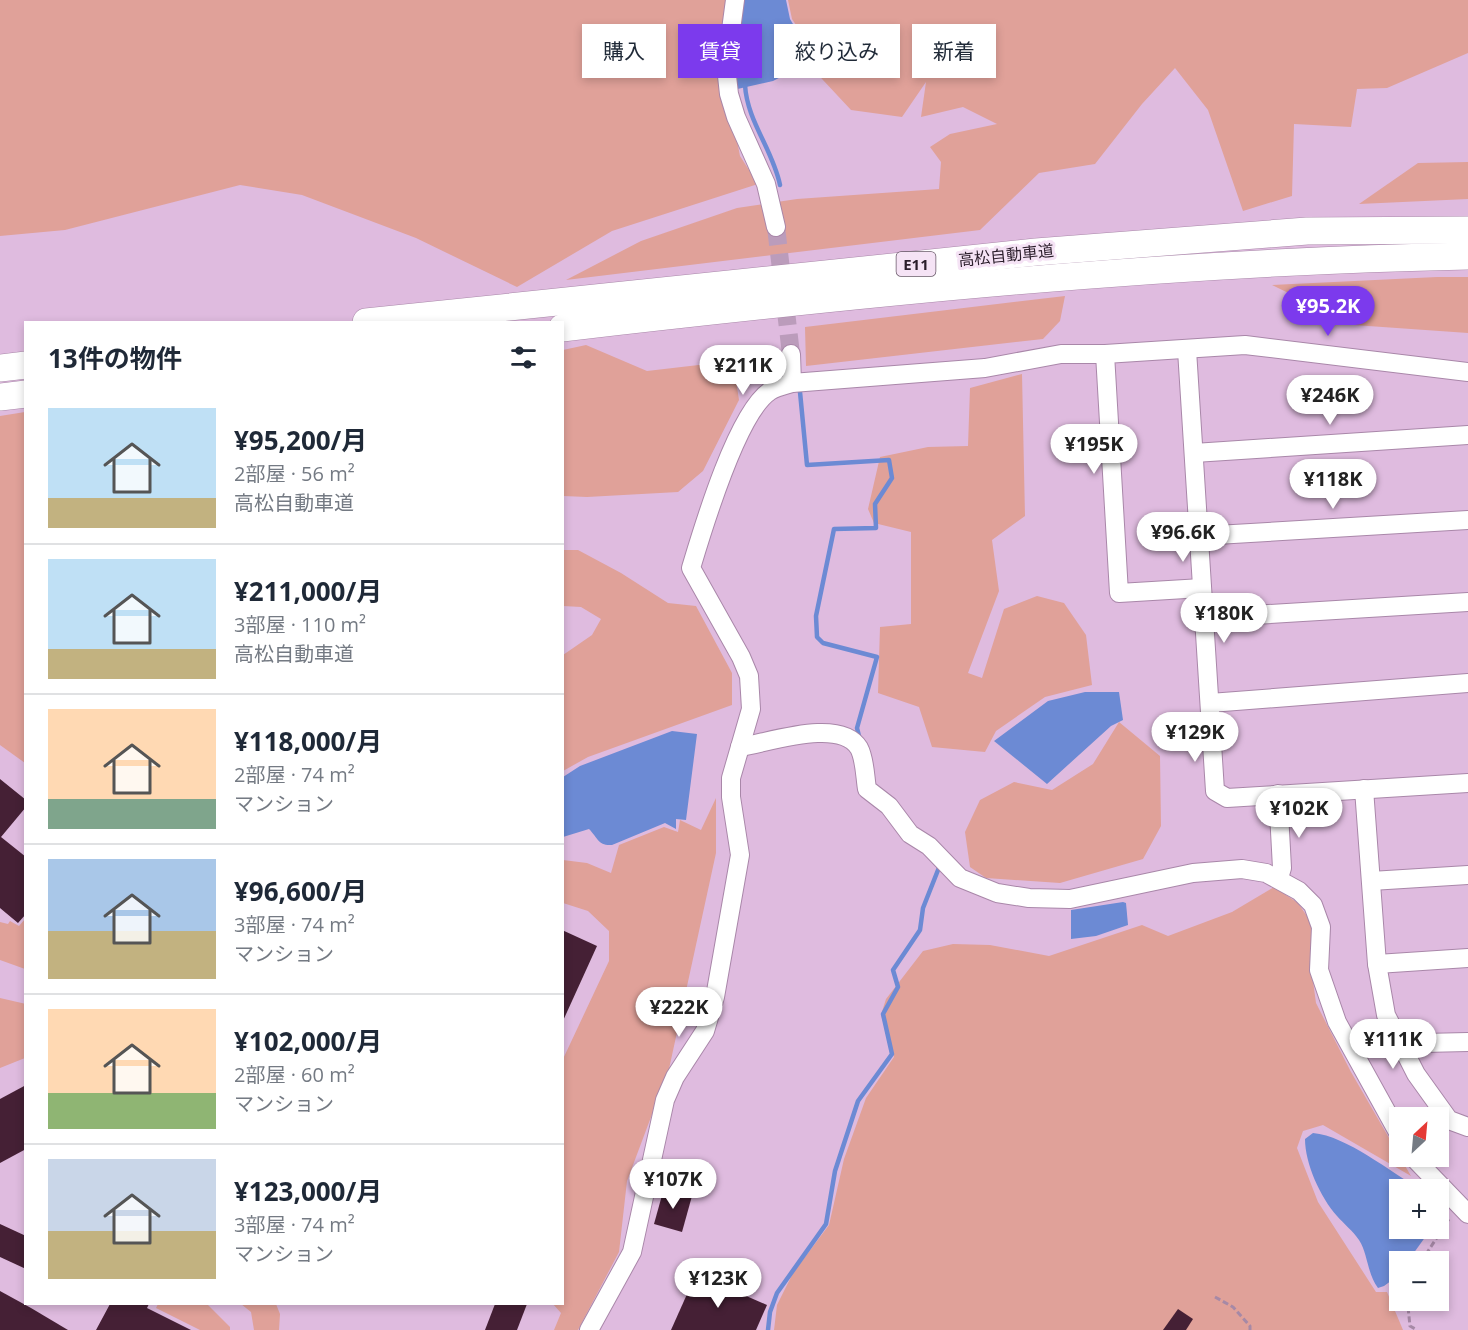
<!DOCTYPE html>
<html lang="ja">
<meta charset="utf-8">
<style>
body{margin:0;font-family:"Open Sans","Noto Sans JP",sans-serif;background:#f2f2f3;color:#1f2937;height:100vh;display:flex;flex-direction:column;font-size:22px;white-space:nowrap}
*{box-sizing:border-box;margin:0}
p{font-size:20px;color:#747a83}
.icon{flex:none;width:33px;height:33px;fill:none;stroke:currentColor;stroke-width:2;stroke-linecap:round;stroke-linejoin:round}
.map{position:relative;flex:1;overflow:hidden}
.panel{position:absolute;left:24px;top:321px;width:540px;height:984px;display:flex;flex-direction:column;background:#fff;border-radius:0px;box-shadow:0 3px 9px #0003}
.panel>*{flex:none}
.top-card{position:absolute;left:582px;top:24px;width:570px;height:54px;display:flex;gap:12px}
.needle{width:39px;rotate:26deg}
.controls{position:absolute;left:1389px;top:1107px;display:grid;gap:12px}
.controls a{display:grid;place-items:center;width:60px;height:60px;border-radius:0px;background:#fff;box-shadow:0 3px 9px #0003;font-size:30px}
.price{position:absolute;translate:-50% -51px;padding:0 14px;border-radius:21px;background:#fff;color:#222;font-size:20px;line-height:39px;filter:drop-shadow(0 2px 3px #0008)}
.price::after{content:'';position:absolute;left:50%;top:36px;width:18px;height:14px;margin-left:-9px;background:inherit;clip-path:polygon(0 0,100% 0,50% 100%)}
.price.active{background:#7c3aed;color:#fff}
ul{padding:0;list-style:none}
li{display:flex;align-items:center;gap:18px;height:150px;padding:0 24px}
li+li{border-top:2px solid #e0e1e3}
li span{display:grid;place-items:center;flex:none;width:168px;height:120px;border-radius:0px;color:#555}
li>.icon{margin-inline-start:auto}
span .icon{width:72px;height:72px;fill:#fffc;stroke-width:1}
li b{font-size:26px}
h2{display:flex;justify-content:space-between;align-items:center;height:72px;padding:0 24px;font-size:26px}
.pill{padding:0 21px;border-radius:0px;background:#fff;box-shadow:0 3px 9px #0003;font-size:21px;line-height:54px}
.pill.active{background:#7c3aed;color:#fff}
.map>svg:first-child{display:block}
</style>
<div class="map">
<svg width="1468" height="1330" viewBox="0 0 1468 1330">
<rect width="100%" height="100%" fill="#dfbbdf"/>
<g fill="#e0a199">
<path d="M0 0H732L723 70 740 156 758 184 612 231 517 287 416 238 302 195 240 185 65 230 0 236Z"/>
<path d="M788 0H1468V53L1387 88 1357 89 1351 127 1294 124 1292 196 1243 211 1208 110 1175 68 1142 104 1095 164 1039 173 980 230 566 280 641 241 737 208 797 199 939 189 941 162 930 147 950 134 997 124 963 107 921 117 926 82 902 117 851 110 809 65 802 34 792 19Z"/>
<path d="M1468 162V199L1359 204 1418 163Z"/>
<path d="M1437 277H1468V333L1354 325 1272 285Z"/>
<path d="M1065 296 1060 321 1043 339 806 366 805 327Z"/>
<path d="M586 345 647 371 733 361 739 400 703 471 678 492 587 497 563 496V350Z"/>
<path d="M1022 374 1025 516 992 540 999 591 968 673 982 678 1004 609 1037 596 1064 603 1086 635 1092 685 1045 697 996 731 985 752 932 747 919 707 878 693 880 627 911 624V532L874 523 868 509 880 457 928 447 968 446 970 388Z"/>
<path d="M25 412H26L25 763 0 745V416Z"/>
<path d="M563 550H578L621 573 668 603 696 606 732 673V705L588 757 563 771V655L592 635 601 619 581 607 563 606Z"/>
<path d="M1119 722 1160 756 1161 826 1143 859 1060 883 986 878 970 867 965 832 980 800 1014 782 1052 790 1093 764Z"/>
<path d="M716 798V853L669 1069 627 1181 619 1252 578 1330H554L561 1313 553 1304H562L563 1059 609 961V931L588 911 563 903V860L587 863 611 873 619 845 664 827 678 832 680 820 701 830Z"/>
<path d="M1274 887 1298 903 1313 925 1310 959 1316 1003 1351 1072 1411 1176 1323 1125 1303 1131 1297 1148 1318 1202 1376 1292H1387L1403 1330H774L777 1305 793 1273 829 1225 844 1159 866 1098 894 1057 881 1015 886 999 923 951 953 944 990 945 1049 956 1142 925 1168 936 1232 912Z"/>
<path d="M25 919V969L0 960V922L8 924 10 921 19 926Z"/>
<path d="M0 998 26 1004 25 1058 0 1068Z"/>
<path d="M158 1304H207L230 1327V1330H200L156 1308Z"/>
<path d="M241 1304H276L280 1314 279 1330H254L251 1312Z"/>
</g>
<g fill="#6c8ad4">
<path d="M740 0H786L790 19 799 34 806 64 773 81 733 90Z"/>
<path d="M1085 692H1119L1123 720 1111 726 1047 784 994 741 1048 701Z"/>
<path d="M672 731 697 734 686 820 676 819V829L665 823 612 845C598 846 598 838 589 829L563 837V777L580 766Z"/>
<path d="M1123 902 1126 903 1128 925 1096 936 1071 939V910Z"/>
<path d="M1313 1133C1347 1136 1390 1172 1420 1189L1400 1190V1228L1431 1229 1408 1261 1400 1262 1399 1275 1384 1286 1378 1288C1367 1273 1368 1254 1359 1240 1353 1231 1344 1224 1337 1216 1320 1197 1305 1163 1305 1139Z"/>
</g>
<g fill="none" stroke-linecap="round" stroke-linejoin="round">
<g stroke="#6c8ad4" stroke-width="4.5">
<path d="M745 85C747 121 773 150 780 185"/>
<path d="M800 392 807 465 889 460 892 478 875 504 876 528 834 529 816 616 817 637 823 643 877 657 857 728 860 740"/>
<path d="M768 1330 770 1312 777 1293 826 1224 835 1171 858 1101 892 1054 883 1014 898 987 893 970 920 930 923 908 940 865"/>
</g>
</g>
<g fill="#452035">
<path d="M0 779 26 800V807L1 837 26 857V914L18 923 0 908Z"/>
<path d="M562 930 597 946 562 1023Z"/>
<path d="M26 1085V1149L0 1163V1099Z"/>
<path d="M664 1188 692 1196 682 1232 654 1224Z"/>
<path d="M0 1224 26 1236V1269L0 1257Z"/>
<path d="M696 1274 767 1305 756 1330H671Z"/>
<path d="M0 1291 31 1308 68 1330H0Z"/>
<path d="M110 1304H149L147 1308 191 1330H96Z"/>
<path d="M495 1304H527L517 1330H485Z"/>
<path d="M1178 1309 1193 1319 1186 1330H1163Z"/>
</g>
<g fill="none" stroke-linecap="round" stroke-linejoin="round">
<path stroke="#bb9cbb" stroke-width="18" stroke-dasharray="18 9" stroke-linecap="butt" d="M776 227 791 354"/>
<g stroke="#a987a9" stroke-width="20">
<g id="minor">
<path d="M735 0 726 67 729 94 736 117 766 184 776 227"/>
<path d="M1187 350 1215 791 1227 798 1468 783"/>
<path d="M791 354 792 383"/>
<path d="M1194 453 1468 435"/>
<path d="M1199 536 1468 520"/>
<path d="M1202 588 1119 593 1105 354 1245 345 1468 372"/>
<path d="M1204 618 1468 602"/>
<path d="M1210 703 1468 683"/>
<path d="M740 747C768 743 840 717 859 748 865 759 865 777 867 789L889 806 910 834 929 846 960 878 997 893 1029 898 1070 899 1193 873 1242 869 1266 873 1299 891 1313 905 1321 927 1319 970 1337 1022 1400 1136"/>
<path d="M1364 789 1377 964 1386 1015 1416 1074 1449 1120 1468 1127"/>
<path d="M1278 794 1282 868 1279 878"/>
<path d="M1371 881 1468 875"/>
<path d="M1377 964 1468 958"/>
<path d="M1402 1048 1423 1043 1468 1042"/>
<path d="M1412 1156 1468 1214"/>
<path d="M589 1330 632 1252 665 1100 675 1077 705 1031 715 997 740 855 731 797V778L751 709 749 676 741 657 691 568C703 528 737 413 770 391 776 387 786 385 792 383L985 368 1061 354H1105"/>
</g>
</g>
<g stroke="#a987a9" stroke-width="28">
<g id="highway">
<path d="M366 322 1036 252 1307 231 1468 230"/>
<path d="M562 328C864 293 1165 262 1468 256"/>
<path d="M0 368 26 365"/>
<path d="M0 397 26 394"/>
</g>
</g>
<g stroke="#a689a6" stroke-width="3" stroke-dasharray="6 3" stroke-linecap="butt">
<path d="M1421 1262 1449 1219"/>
<path d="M1215 1297 1233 1307 1250 1326V1330"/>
<path d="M1403 1300 1408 1307 1410 1326 1417 1330"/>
</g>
<use href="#minor" stroke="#fff" stroke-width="18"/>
<use href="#highway" stroke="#fff" stroke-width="27"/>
</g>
<g text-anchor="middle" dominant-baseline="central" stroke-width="6" stroke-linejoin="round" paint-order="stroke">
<rect fill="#f5e3f5" stroke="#685968" stroke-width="1.5" x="896.5" y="252" width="39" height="24" rx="4.5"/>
<g font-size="15" font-weight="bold" fill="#2b1e2b">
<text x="916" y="264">E11</text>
</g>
<g font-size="16" fill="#2b1e2b" stroke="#f5e3f5">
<text transform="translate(1006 255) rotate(-6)">高松自動車道</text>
</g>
</g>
</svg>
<div class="controls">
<a><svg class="needle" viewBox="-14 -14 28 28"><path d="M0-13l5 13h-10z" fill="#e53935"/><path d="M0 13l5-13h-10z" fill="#747a83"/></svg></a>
<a>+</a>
<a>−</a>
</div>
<b class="price active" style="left:1328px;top:337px">¥95.2K</b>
<b class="price" style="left:743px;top:396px">¥211K</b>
<b class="price" style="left:1330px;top:426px">¥246K</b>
<b class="price" style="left:1094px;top:475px">¥195K</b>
<b class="price" style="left:1333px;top:510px">¥118K</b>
<b class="price" style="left:1183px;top:563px">¥96.6K</b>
<b class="price" style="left:1224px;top:644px">¥180K</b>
<b class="price" style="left:1195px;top:763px">¥129K</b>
<b class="price" style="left:1299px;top:839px">¥102K</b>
<b class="price" style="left:679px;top:1038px">¥222K</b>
<b class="price" style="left:1393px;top:1070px">¥111K</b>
<b class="price" style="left:673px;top:1210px">¥107K</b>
<b class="price" style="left:718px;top:1309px">¥123K</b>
<div class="top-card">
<a class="pill">購入</a>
<a class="pill active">賃貸</a>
<a class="pill">絞り込み</a>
<a class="pill">新着</a>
</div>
<section class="panel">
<h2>13件の物件<svg class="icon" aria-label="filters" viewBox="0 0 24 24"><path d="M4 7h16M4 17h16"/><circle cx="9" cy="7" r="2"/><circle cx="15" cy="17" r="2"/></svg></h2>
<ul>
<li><span style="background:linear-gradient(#bfe0f5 75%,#c2b280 0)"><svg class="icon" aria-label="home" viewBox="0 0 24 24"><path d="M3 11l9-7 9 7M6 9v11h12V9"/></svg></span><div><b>¥95,200/月</b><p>2部屋 · 56 m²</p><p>高松自動車道</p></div></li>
<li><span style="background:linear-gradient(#bfe0f5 75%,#c2b280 0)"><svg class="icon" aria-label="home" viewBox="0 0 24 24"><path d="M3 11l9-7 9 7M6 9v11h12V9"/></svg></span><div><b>¥211,000/月</b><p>3部屋 · 110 m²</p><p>高松自動車道</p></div></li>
<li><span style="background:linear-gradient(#ffd9b3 75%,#7fa58c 0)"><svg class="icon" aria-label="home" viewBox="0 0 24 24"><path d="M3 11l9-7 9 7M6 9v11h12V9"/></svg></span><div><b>¥118,000/月</b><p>2部屋 · 74 m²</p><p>マンション</p></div></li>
<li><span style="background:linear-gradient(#a9c7e8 60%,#c2b280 0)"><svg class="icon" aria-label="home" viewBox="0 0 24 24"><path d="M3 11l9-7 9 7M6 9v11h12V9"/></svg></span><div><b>¥96,600/月</b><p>3部屋 · 74 m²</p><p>マンション</p></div></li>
<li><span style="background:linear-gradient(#ffd9b3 70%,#8fb573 0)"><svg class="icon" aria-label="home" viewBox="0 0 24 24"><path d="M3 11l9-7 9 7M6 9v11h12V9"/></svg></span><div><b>¥102,000/月</b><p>2部屋 · 60 m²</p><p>マンション</p></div></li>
<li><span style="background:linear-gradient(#c9d6e8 60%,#c2b280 0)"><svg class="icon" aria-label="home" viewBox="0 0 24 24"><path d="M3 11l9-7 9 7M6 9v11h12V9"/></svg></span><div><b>¥123,000/月</b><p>3部屋 · 74 m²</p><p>マンション</p></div></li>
</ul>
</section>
</div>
